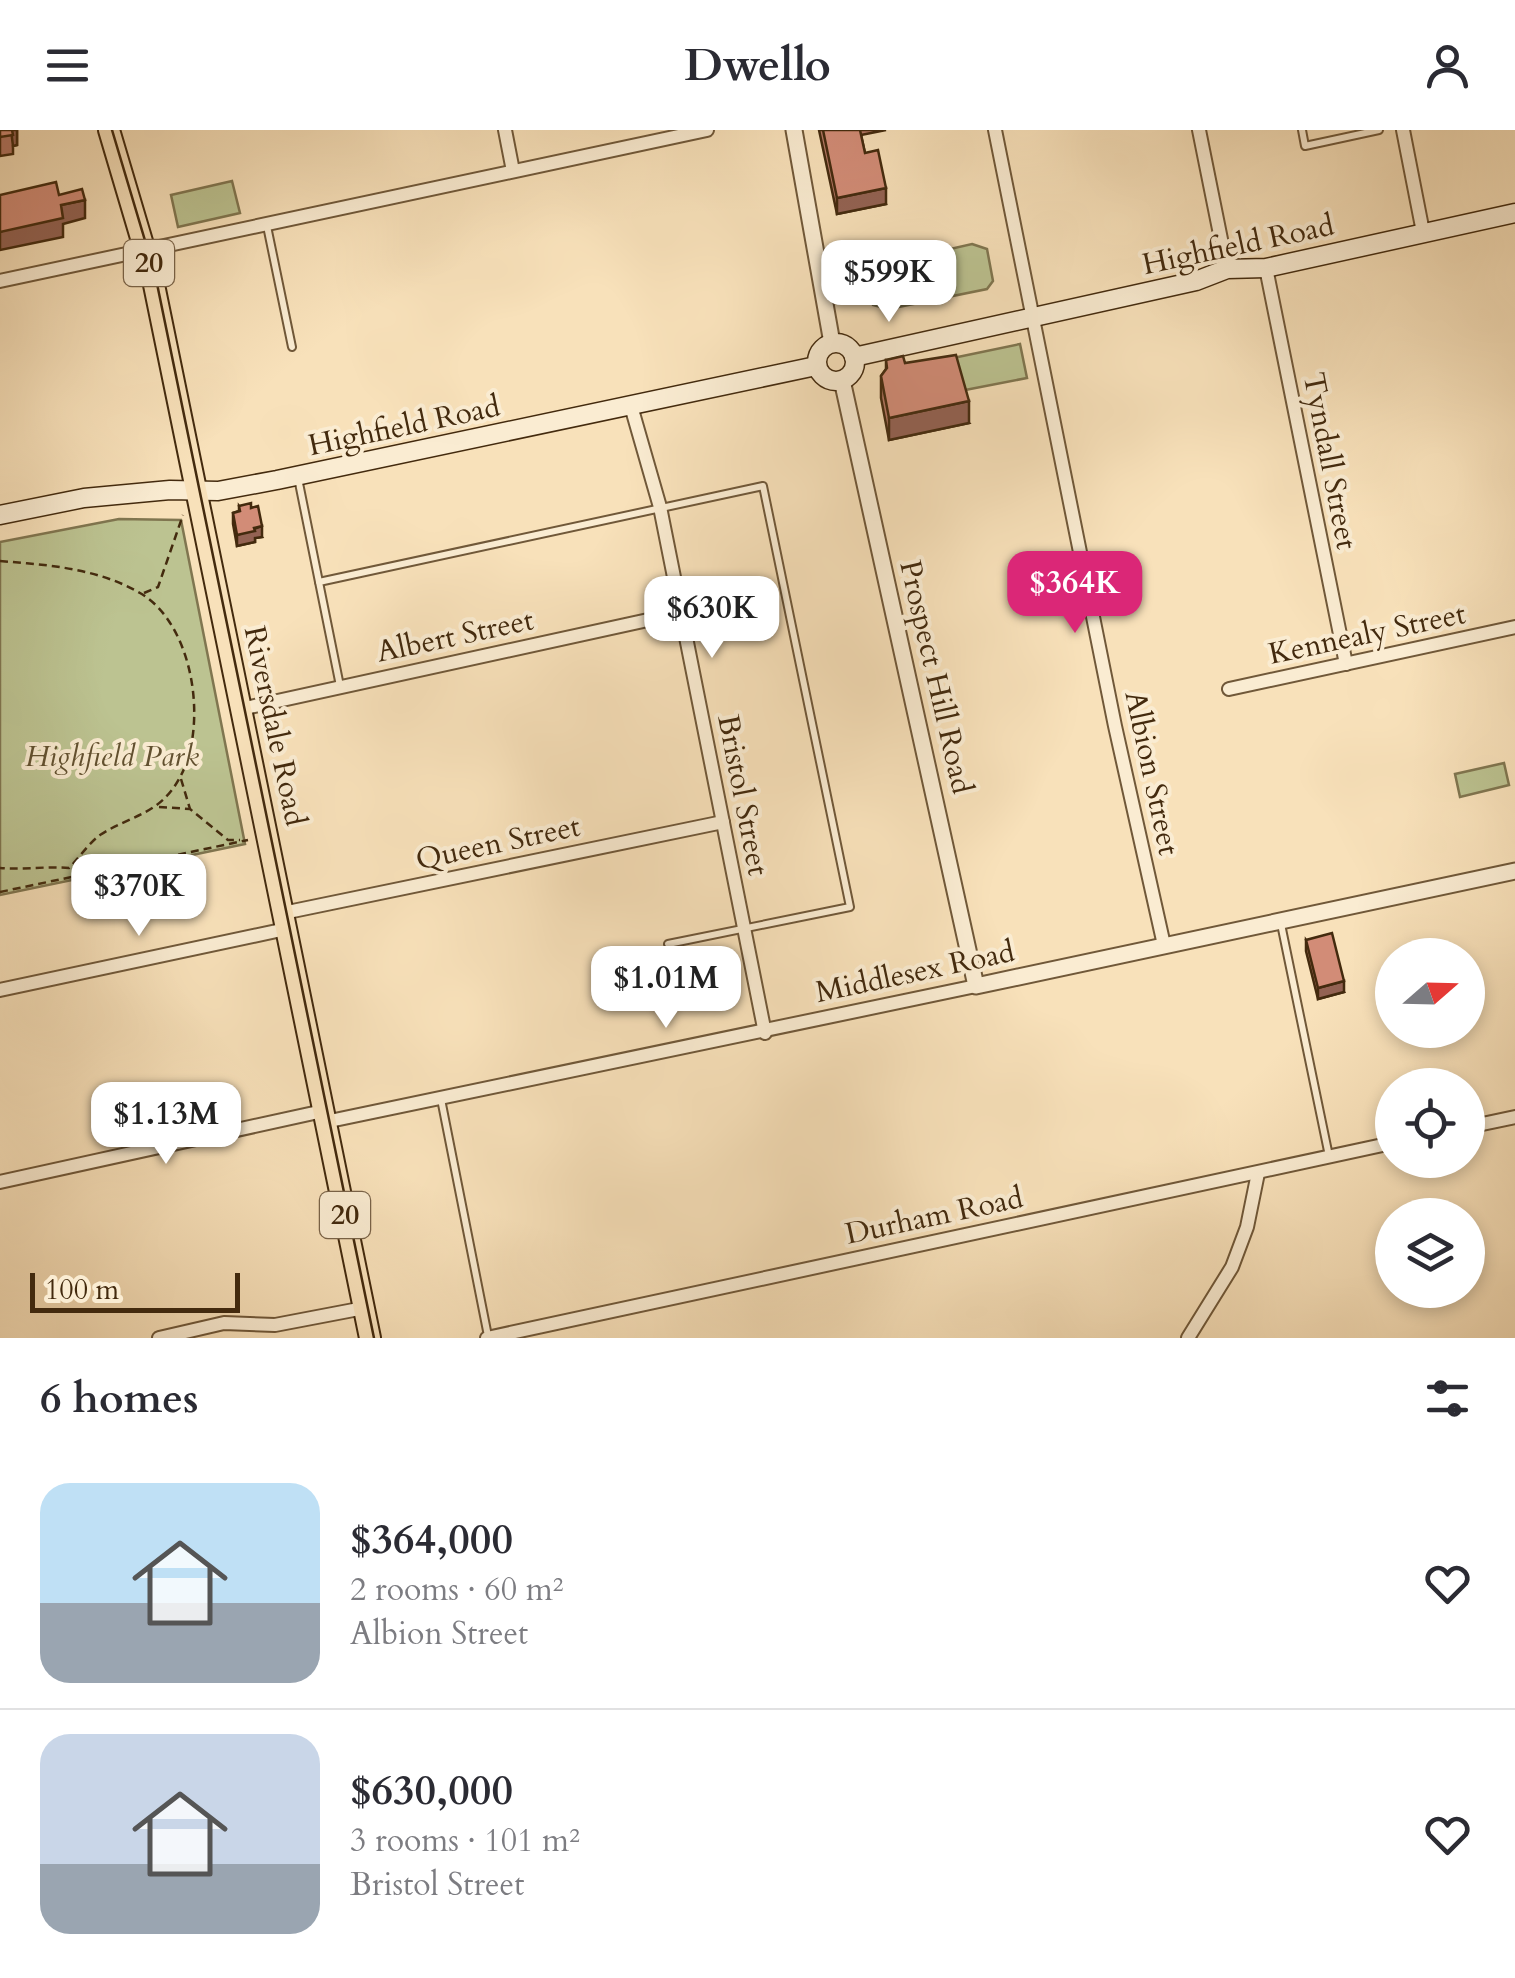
<!DOCTYPE html>
<meta charset="utf-8">
<style>
body{margin:0;font-family:Cardo,serif;background:#f7f7f7;color:#2b2b33;height:100vh;display:flex;flex-direction:column;font-size:38px;white-space:nowrap}
*{box-sizing:border-box;margin:0}
p{font-size:32px;color:#7c7c81}
.icon{flex:none;width:55px;height:55px;fill:none;stroke:currentColor;stroke-width:2;stroke-linecap:round;stroke-linejoin:round}
.map{position:relative;height:1208px;overflow:hidden}
.drawer{display:flex;flex-direction:column;background:#fff;flex:1}
.drawer>*{flex:none}
.needle{width:65px;rotate:70deg}
.fabs{position:absolute;left:1375px;top:808px;display:grid;gap:20px}
.fabs a{display:grid;place-items:center;width:110px;height:110px;border-radius:50%;background:#fff;box-shadow:0 5px 15px #0003;font-size:50px}
.scale{position:absolute;left:30px;bottom:25px;width:210px;box-sizing:border-box;padding-left:10px;border:5px solid #432a0e;border-top:0;font-size:28px;line-height:35px;white-space:nowrap;color:#432a0e;-webkit-text-stroke:8px #faecd2;paint-order:stroke}
.price{position:absolute;translate:-50% -85px;padding:0 22px;border-radius:20px;background:#fff;color:#222;font-size:32px;line-height:65px;filter:drop-shadow(0 2px 5px #0008)}
.price::after{content:'';position:absolute;left:50%;top:60px;width:30px;height:22px;margin-left:-15px;background:inherit;clip-path:polygon(0 0,100% 0,50% 100%)}
.price.active{background:#db2777;color:#fff}
ul{padding:0;list-style:none}
li{display:flex;align-items:center;gap:30px;height:250px;padding:0 40px}
li+li{border-top:2px solid #e1e1e2}
li span{display:grid;place-items:center;flex:none;width:280px;height:200px;border-radius:30px;color:#555}
li>.icon{margin-inline-start:auto}
span .icon{width:120px;height:120px;fill:#fffc;stroke-width:1}
li b{font-size:42px}
h2{display:flex;justify-content:space-between;align-items:center;height:120px;padding:0 40px;font-size:42px}
header{display:flex;justify-content:space-between;align-items:center;height:130px;padding:0 40px;background:#fff;font-size:45px;font-weight:700}
.map>svg:first-child{display:block}
</style>
<header><svg class="icon" aria-label="menu" viewBox="0 0 24 24"><path d="M4 6h16M4 12h16M4 18h16"/></svg>Dwello<svg class="icon" aria-label="person" viewBox="0 0 24 24"><circle cx="12" cy="8" r="4"/><path d="M4 21q1-7 8-7t8 7"/></svg></header>
<div class="map">
<svg width="1515" height="1208" viewBox="0 0 1515 1208">
<rect width="100%" height="100%" fill="#f8e1ba"/>
<filter id="stains"><feTurbulence type="fractalNoise" baseFrequency=".002" numOctaves="4"/><feColorMatrix values="0 0 0 0 .2 0 0 0 0 .09 0 0 0 0 .02 0 0 0 .5 -.17"/></filter>
<radialGradient id="worn" r=".72"><stop offset=".6" stop-color="#630" stop-opacity="0"/><stop offset="1" stop-color="#630" stop-opacity=".3"/></radialGradient>
<g fill="#bcc391" stroke="#807650" stroke-width="2.5">
<path d="M232 51 240 83 178 97 171 65Z"/>
<path d="M972 114 987 119 993 151 987 159 889 179 873 175 867 143 871 137Z"/>
<path d="M1020 214 1027 248 960 261 953 228Z"/>
<path d="M119 389 181 390 245 714 0 765V412Z"/>
<path d="M1504 633 1509 655 1460 667 1455 644Z"/>
</g>
<g fill="none" stroke-linecap="round" stroke-linejoin="round">
<g stroke="#705839" stroke-width="10">
<g id="service">
<path d="M1302 0 1305 16 1379 0"/>
<path d="M267 96 292 217"/>
<path d="M298 348 319 452"/>
<path d="M340 556 319 452 763 356 850 777 668 814"/>
<path d="M1281 794 1329 1026"/>
<path d="M441 969 488 1206"/>
</g>
</g>
<g stroke="#705839" stroke-width="16">
<g id="minor">
<path d="M505 0 513 41"/>
<path d="M995 0 1115 596 1164 815"/>
<path d="M1199 0 1227 139"/>
<path d="M1403 0 1423 102"/>
<path d="M1266 138 1346 534"/>
<path d="M0 151 707 0"/>
<path d="M631 276 660 377 765 903"/>
<path d="M1229 559 1515 497"/>
<path d="M241 579 680 483"/>
<path d="M283 783 723 692"/>
<path d="M0 860 286 799"/>
<path d="M325 992 976 856"/>
<path d="M1468 997 1515 987"/>
<path d="M0 1052 323 981"/>
<path d="M159 1208 224 1193 275 1195 364 1178"/>
<path d="M487 1208 1392 1013"/>
<path d="M1188 1208 1232 1137 1247 1097 1258 1043"/>
</g>
</g>
<g stroke="#705839" stroke-width="19">
<g id="tertiary">
<path d="M794 0 832 213"/>
<path d="M842 250 976 856 1515 741"/>
</g>
</g>
<g stroke="#432a0e" stroke-width="21">
<g id="secondary">
<circle cx="836" cy="232" r="19"/>
<path d="M854 227 1196 151 1227 139 1266 138 1515 83"/>
<path d="M0 385 84 368 170 360 218 361 277 350 816 236"/>
</g>
</g>
<g stroke="#432a0e" stroke-width="24">
<path id="primary" d="M109 0 152 145 370 1208"/>
</g>
<g stroke="#432a0e" stroke-width="2.5" stroke-dasharray="8 5" stroke-linecap="butt">
<path d="M0 431C48 435 97 438 140 463 194 494 209 597 179 649 159 685 131 685 100 705 89 713 79 728 69 738 45 736 24 740 0 738"/>
<path d="M144 463 158 457 183 385"/>
<path d="M181 649 190 679"/>
<path d="M159 677 190 679 228 710H240"/>
<path d="M0 762 248 710"/>
</g>
<use href="#service" stroke="#faecd2" stroke-width="6"/>
<use href="#minor" stroke="#faecd2" stroke-width="12"/>
<use href="#tertiary" stroke="#faecd2" stroke-width="15"/>
<use href="#secondary" stroke="#faecd2" stroke-width="18"/>
<use href="#primary" stroke="#f8e1ba" stroke-width="20"/>
<path stroke="#432a0e" stroke-width="2.5" d="M112 0 155 144 374 1208"/>
</g>
<g fill="#b57866" stroke="#432a0e" stroke-width="2.5">
<path d="M0 0H17V15L13 16V24L0 26Z"/>
<path d="M819 0H886L861 5 865 23 886 74 837 84Z"/>
<path d="M886 230 905 233 969 293 889 310 881 268V246L886 239Z"/>
<path d="M239 376 262 407 255 408V412L237 416 233 394V383L239 381Z"/>
<path d="M1306 810 1344 862 1318 869 1306 821Z"/>
</g>
<g fill="#936253" stroke="#432a0e" stroke-width="2.5">
<path d="M11 0H17V15L13 16Z"/>
<path d="M886 58V74L837 84V68Z"/>
<path d="M85 70V88L63 94V107L0 120V102L61 75Z"/>
<path d="M969 271V293L889 310V288Z"/>
<path d="M262 396V407L255 408V412L237 416V405Z"/>
<path d="M1344 851V862L1318 869V858Z"/>
</g>
<g fill="#d28c77" stroke="#432a0e" stroke-width="2.5">
<path d="M0 0H12L13 5 0 7Z"/>
<path d="M823 0H860L865 23 878 20 886 58 837 68Z"/>
<path d="M56 52 59 65 82 59 85 70 61 75 63 88 0 102V65Z"/>
<path d="M956 225 969 271 889 288 881 246 887 238 886 230 903 226 905 233Z"/>
<path d="M251 373V378L258 376 262 396 254 398 255 401 237 405 233 383 240 381 239 376Z"/>
<path d="M1332 803 1344 851 1318 858 1306 810Z"/>
</g>
<g text-anchor="middle" dominant-baseline="central" stroke-width="8" stroke-linejoin="round" paint-order="stroke">
<g fill="#faecd2" stroke="#7a6449" stroke-width="2.5">
<rect x="124" y="110" width="50" height="46" rx="8"/>
<rect x="320" y="1062" width="50" height="46" rx="8"/>
</g>
<g font-size="28" font-weight="bold" fill="#432a0e">
<text x="149" y="133">20</text>
<text x="345" y="1085">20</text>
</g>
<g font-size="30" fill="#432a0e" stroke="#faecd2">
<text transform="translate(1238 115) rotate(-12)">Highfield Road</text>
<text transform="translate(404 296) rotate(-12)">Highfield Road</text>
<text transform="translate(1330 331) rotate(79)">Tyndall Street</text>
<text transform="translate(1367 504) rotate(-12)">Kennealy Street</text>
<text transform="translate(455 506) rotate(-12)">Albert Street</text>
<text transform="translate(936 547) rotate(77)">Prospect Hill Road</text>
<text transform="translate(275 596) rotate(78)">Riversdale Road</text>
<text transform="translate(1152 643) rotate(78)">Albion Street</text>
<text transform="translate(743 665) rotate(79)">Bristol Street</text>
<text transform="translate(498 713) rotate(-12)">Queen Street</text>
<text transform="translate(915 842) rotate(-12)">Middlesex Road</text>
<text transform="translate(934 1086) rotate(-12)">Durham Road</text>
</g>
<g font-size="30" font-style="italic" fill="#61502f" stroke="#faecd2">
<text x="112" y="626">Highfield Park</text>
</g>
</g>
<rect width="100%" height="100%" filter="url(#stains)"/>
<rect width="100%" height="100%" fill="url(#worn)"/>
</svg>
<div class="fabs">
<a><svg class="needle" viewBox="-14 -14 28 28"><path d="M0-13l5 13h-10z" fill="#e53935"/><path d="M0 13l5-13h-10z" fill="#7c7c81"/></svg></a>
<a><svg class="icon" aria-label="locate" viewBox="0 0 24 24"><circle cx="12" cy="12" r="6"/><path d="M12 2v4M12 18v4M2 12h4M18 12h4"/></svg></a>
<a><svg class="icon" aria-label="layers" viewBox="0 0 24 24"><path d="M12 4l9 5-9 5-9-5zM3 14l9 5 9-5"/></svg></a>
</div>
<div class="scale">100 m</div>
<b class="price" style="left:889px;top:195px">$599K</b>
<b class="price active" style="left:1075px;top:506px">$364K</b>
<b class="price" style="left:712px;top:531px">$630K</b>
<b class="price" style="left:139px;top:809px">$370K</b>
<b class="price" style="left:666px;top:901px">$1.01M</b>
<b class="price" style="left:166px;top:1037px">$1.13M</b>
</div>
<section class="drawer">
<h2>6 homes<svg class="icon" aria-label="filters" viewBox="0 0 24 24"><path d="M4 7h16M4 17h16"/><circle cx="9" cy="7" r="2"/><circle cx="15" cy="17" r="2"/></svg></h2>
<ul>
<li><span style="background:linear-gradient(#bfe0f5 60%,#9aa5b1 0)"><svg class="icon" aria-label="home" viewBox="0 0 24 24"><path d="M3 11l9-7 9 7M6 9v11h12V9"/></svg></span><div><b>$364,000</b><p>2 rooms · 60 m²</p><p>Albion Street</p></div><svg class="icon" aria-label="heart" viewBox="0 0 24 24"><path d="M12 20l-8-8c-3-5 5-10 8-4 3-6 11-1 8 4z"/></svg></li>
<li><span style="background:linear-gradient(#c9d6e8 65%,#9aa5b1 0)"><svg class="icon" aria-label="home" viewBox="0 0 24 24"><path d="M3 11l9-7 9 7M6 9v11h12V9"/></svg></span><div><b>$630,000</b><p>3 rooms · 101 m²</p><p>Bristol Street</p></div><svg class="icon" aria-label="heart" viewBox="0 0 24 24"><path d="M12 20l-8-8c-3-5 5-10 8-4 3-6 11-1 8 4z"/></svg></li>
</ul>
</section>
